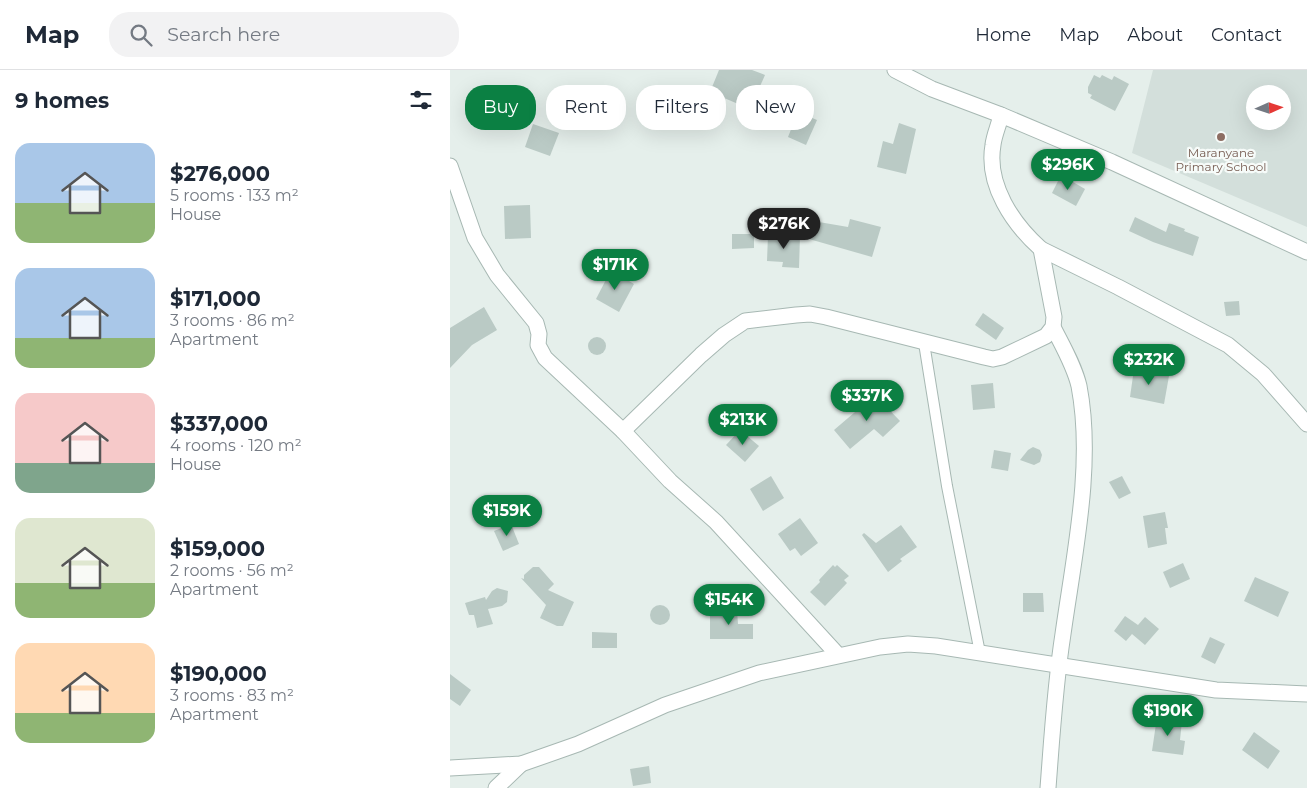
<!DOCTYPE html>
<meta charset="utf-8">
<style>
body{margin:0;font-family:Montserrat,sans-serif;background:#f2f2f3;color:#1f2937;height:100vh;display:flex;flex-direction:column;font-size:19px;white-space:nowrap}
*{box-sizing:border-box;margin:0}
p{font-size:16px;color:#747a83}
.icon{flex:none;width:28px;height:28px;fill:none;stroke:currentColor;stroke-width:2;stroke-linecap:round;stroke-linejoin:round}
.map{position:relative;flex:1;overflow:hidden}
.side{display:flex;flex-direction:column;background:#fff;width:450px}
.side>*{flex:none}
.guide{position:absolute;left:15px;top:15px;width:475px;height:45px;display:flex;gap:10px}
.needle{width:32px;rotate:87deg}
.tools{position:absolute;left:796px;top:15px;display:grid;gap:10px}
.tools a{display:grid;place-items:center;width:45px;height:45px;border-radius:50%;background:#fff;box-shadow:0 5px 20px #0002;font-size:25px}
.price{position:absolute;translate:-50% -42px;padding:0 11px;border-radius:18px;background:#0b8043;color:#fff;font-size:16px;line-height:32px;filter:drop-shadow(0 1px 2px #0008)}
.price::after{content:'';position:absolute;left:50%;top:30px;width:15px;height:11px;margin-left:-8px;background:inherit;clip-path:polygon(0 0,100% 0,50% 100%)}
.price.on{background:#222;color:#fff}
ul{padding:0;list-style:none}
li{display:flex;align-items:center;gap:15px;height:125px;padding:0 15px}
li span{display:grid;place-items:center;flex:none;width:140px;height:100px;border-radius:15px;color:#555}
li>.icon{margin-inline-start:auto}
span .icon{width:60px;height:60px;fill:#fffc;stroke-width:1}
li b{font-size:21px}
h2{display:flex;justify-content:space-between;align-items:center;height:60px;padding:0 15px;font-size:21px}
.tag{padding:0 18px;border-radius:20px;background:#fff;box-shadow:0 5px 20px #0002;font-size:18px;line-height:45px}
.tag.on{background:#0b8043;color:#fff}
header{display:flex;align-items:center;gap:30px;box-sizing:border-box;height:70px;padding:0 25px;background:#fff;border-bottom:1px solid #e0e1e3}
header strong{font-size:24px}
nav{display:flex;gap:28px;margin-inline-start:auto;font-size:18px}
.search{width:350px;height:45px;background:#f2f2f3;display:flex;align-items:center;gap:12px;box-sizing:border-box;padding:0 18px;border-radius:20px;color:#747a83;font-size:19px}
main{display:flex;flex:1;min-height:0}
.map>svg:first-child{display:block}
</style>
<header>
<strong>Map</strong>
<div class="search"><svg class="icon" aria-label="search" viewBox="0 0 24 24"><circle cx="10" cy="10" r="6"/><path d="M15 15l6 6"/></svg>Search here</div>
<nav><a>Home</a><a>Map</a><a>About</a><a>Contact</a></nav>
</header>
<main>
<section class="side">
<h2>9 homes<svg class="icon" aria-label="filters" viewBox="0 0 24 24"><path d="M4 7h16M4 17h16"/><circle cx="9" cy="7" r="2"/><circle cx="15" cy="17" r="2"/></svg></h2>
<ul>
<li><span style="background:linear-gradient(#a9c7e8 60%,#8fb573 0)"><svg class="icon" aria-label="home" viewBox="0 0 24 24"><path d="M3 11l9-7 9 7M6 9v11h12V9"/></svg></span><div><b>$276,000</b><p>5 rooms · 133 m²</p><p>House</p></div></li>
<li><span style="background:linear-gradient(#a9c7e8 70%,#8fb573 0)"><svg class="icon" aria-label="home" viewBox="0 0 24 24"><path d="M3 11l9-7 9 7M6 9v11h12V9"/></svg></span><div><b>$171,000</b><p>3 rooms · 86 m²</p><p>Apartment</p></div></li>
<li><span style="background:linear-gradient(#f6c9c9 70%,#7fa58c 0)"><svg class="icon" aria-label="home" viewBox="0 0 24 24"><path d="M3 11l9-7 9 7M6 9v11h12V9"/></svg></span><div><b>$337,000</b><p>4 rooms · 120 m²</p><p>House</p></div></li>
<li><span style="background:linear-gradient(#dfe7d0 65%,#8fb573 0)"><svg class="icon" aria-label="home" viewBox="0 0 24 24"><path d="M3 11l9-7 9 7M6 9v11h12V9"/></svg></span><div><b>$159,000</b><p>2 rooms · 56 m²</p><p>Apartment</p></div></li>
<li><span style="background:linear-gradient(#ffd9b3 70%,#8fb573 0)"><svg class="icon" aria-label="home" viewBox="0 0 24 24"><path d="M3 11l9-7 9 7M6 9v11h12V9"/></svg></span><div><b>$190,000</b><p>3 rooms · 83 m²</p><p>Apartment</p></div></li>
</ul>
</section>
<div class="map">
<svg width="857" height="718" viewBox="0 0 857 718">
<rect width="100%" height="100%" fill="#e5efeb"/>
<path fill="#d3dfdb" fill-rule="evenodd" d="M703 0H857V157L682 83ZM805 24H832V51H805Z"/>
<g fill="#bacac5">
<path d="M269 0H302L315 5 300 39 260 22Z"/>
<path d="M644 5 650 8 652 5 662 10 664 6 679 14 665 41 640 28 642 25 638 23V17Z"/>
<path d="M348 42 367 50 356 75 338 67Z"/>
<path d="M449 53 466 59 456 104 427 97 433 71 443 74Z"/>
<path d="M83 54 109 63 100 86 75 77Z"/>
<path d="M611 105 635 119 626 136 602 123Z"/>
<path d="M80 135 81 168 55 169 54 136Z"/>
<path d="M685 147 716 162 719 153 735 159 734 161 749 167 743 186 703 172 679 161Z"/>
<path d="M400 149 431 157 422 187 359 169 363 151 398 157Z"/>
<path d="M282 164H304V178L282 179Z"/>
<path d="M318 165 350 166 349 198 332 197 333 192 317 191Z"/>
<path d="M161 200 184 214 169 242 146 229Z"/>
<path d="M789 231 790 245 776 246 774 232Z"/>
<path d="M34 237 47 260 22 275 0 298V258Z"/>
<path d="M533 243 554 258 546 270 525 255Z"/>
<circle cx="147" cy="276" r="9"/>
<path d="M684 299 719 306 714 334 680 327Z"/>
<path d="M543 313 545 338 523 340 521 315Z"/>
<path d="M425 325 450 351 433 367 424 359 400 379 384 360Z"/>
<path d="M290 360 309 376 295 392 276 375Z"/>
<path d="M583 377 590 380 592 385 590 392 584 395 570 390 578 380Z"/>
<path d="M544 380 561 383 558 401 541 398Z"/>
<path d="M321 406 334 428 313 441 300 419Z"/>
<path d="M672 406 681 423 669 429 659 412Z"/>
<path d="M715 442 718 458H715L717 474 698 478 693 446Z"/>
<path d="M350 448 368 473 351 486 345 478 340 481 328 464Z"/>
<path d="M61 454 69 474 53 481 44 461Z"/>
<path d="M451 455 467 477 450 489 452 491 438 502 412 465 414 463 426 473Z"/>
<path d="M733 493 740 509 720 518 713 502Z"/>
<path d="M383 495 385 497 387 495 399 506 394 510 397 513 375 536 360 522 370 512 369 510Z"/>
<path d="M83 497H89L104 514 98 520 124 532 113 556H107L90 548 96 535 71 508 74 509V505Z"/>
<path d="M805 507 839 522 828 547 794 531Z"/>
<path d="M47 518 58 521 57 532 52 536 38 539 43 554 27 558 24 545H19L15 533 35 527 36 530 42 521Z"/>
<path d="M573 523H593L594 542H573Z"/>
<circle cx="210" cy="545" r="10"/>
<path d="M260 540H287L288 554H303V569H260Z"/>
<path d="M675 546 688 555 695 547 709 559 695 575 682 564 676 571 664 561Z"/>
<path d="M142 562 167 563V578H142Z"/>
<path d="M760 567 775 574 765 594 751 587Z"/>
<path d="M0 604 21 620 10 636 0 629Z"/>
<path d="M707 647 732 651 730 670 735 671 733 685 702 681Z"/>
<path d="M804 662 830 681 818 699 792 680Z"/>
<path d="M199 696 201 713 183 716 180 699Z"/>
</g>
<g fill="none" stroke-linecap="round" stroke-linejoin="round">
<g stroke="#a7b8b3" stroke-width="12">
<path id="service" d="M474 273 497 416 530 583"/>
</g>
<g stroke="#a7b8b3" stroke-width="17">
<g id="minor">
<path d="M445 0 482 19 551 45 662 92 857 182"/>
<path d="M551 45C549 55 544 65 543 75 536 115 563 154 591 179L668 217 778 275 813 304 857 354"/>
<path d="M0 96 25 168 47 205 86 253 89 264 88 275 95 288 173 361 220 411 266 452 388 585"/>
<path d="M173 361 251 285 274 265 295 251 346 245 360 244 376 247 534 287 543 289 552 287 596 266 603 257 604 247 591 179"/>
<path d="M0 698 71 694 128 674 215 635 309 603 430 577 458 574 486 576 766 620 857 624"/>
<path d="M46 718 71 694"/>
<path d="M598 718C602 666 605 615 613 564 624 485 644 394 629 316 624 295 612 275 603 257"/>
</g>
</g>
<use href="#service" stroke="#fff" stroke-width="10"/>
<use href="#minor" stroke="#fff" stroke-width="15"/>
</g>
<circle fill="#8d6e63" stroke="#f6fbf9" stroke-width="2" cx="771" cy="67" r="5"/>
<g text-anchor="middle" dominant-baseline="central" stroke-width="4.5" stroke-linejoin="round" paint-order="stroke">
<g font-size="12" fill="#785e54" stroke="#f6fbf9">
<text x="771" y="82">Maranyane<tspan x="771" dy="14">Primary School</tspan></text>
</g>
</g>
</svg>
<div class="tools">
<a><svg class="needle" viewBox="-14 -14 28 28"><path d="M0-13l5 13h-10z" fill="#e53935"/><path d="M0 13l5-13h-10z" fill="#747a83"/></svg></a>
</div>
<b class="price" style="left:618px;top:121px">$296K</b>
<b class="price on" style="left:334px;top:180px">$276K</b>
<b class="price" style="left:165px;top:221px">$171K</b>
<b class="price" style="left:699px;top:316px">$232K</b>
<b class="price" style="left:417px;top:352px">$337K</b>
<b class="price" style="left:293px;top:376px">$213K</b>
<b class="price" style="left:57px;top:467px">$159K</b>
<b class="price" style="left:279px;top:556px">$154K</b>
<b class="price" style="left:718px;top:667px">$190K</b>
<div class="guide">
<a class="tag on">Buy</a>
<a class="tag">Rent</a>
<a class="tag">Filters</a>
<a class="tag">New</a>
</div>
</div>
</main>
